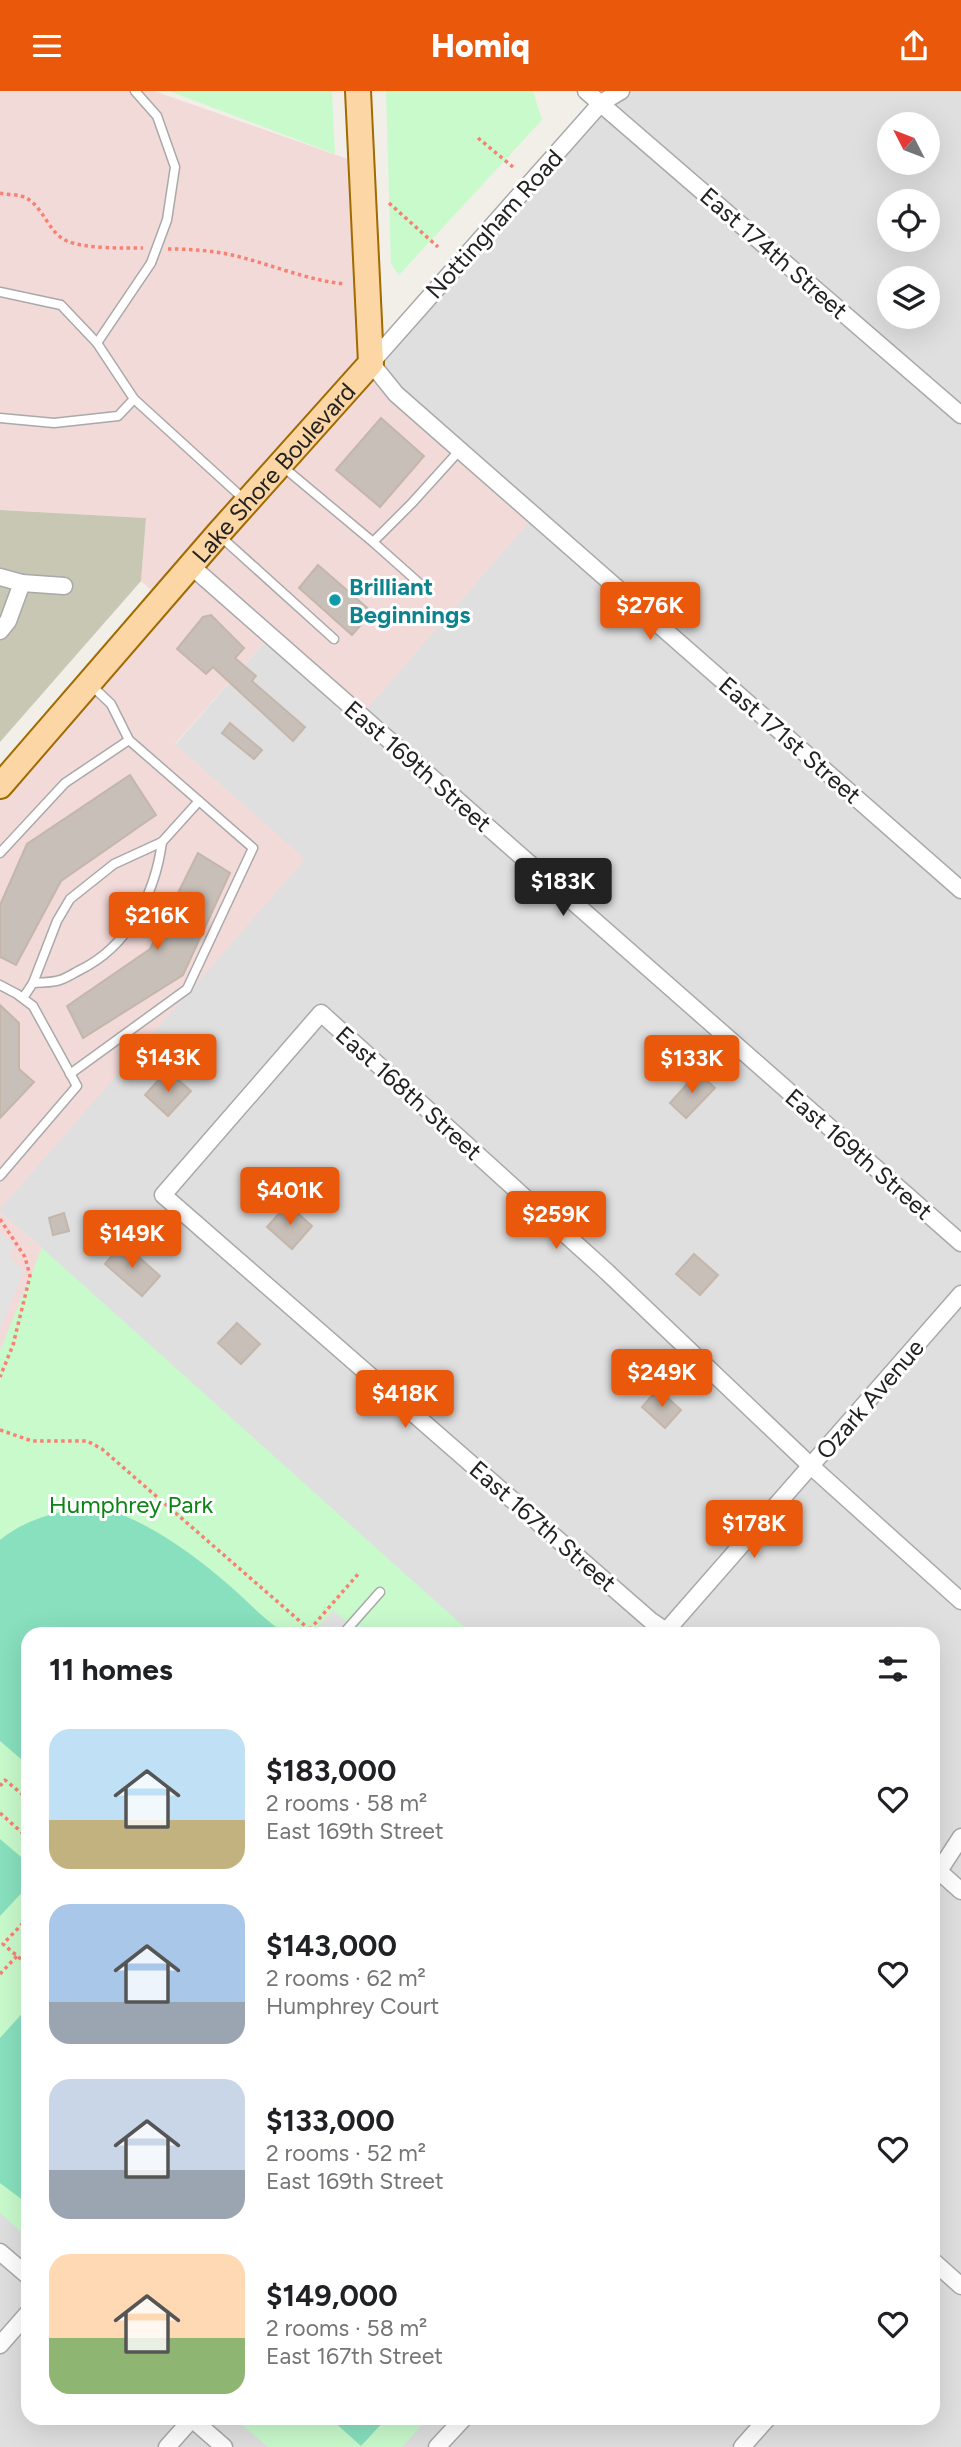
<!DOCTYPE html>
<meta charset="utf-8">
<style>
body{margin:0;font-family:Figtree,sans-serif;background:#f6f6f6;color:#202124;height:100vh;display:flex;flex-direction:column;font-size:26px;white-space:nowrap}
*{box-sizing:border-box;margin:0}
p{font-size:23px;color:#757577}
.icon{flex:none;width:38px;height:38px;fill:none;stroke:currentColor;stroke-width:2;stroke-linecap:round;stroke-linejoin:round}
.map{position:relative;flex:1;overflow:hidden}
.details{position:absolute;left:21px;top:1536px;width:919px;height:798px;display:flex;flex-direction:column;background:#fff;border-radius:21px;box-shadow:0 7px 28px #0002}
.details>*{flex:none}
.needle{width:46px;rotate:312deg}
.buttons{position:absolute;left:877px;top:21px;display:grid;gap:14px}
.buttons a{display:grid;place-items:center;width:63px;height:63px;border-radius:50%;background:#fff;box-shadow:0 7px 28px #0002;font-size:35px}
.price{position:absolute;translate:-50% -60px;padding:0 16px;border-radius:7px;background:#ea580c;color:#fff;font-size:23px;line-height:46px;filter:drop-shadow(0 2px 4px #0008)}
.price::after{content:'';position:absolute;left:50%;top:42px;width:21px;height:16px;margin-left:-10px;background:inherit;clip-path:polygon(0 0,100% 0,50% 100%)}
.price.selected{background:#222;color:#fff}
ul{padding:0;list-style:none}
li{display:flex;align-items:center;gap:21px;height:175px;padding:0 28px}
li span{display:grid;place-items:center;flex:none;width:196px;height:140px;border-radius:21px;color:#555}
li>.icon{margin-inline-start:auto}
span .icon{width:84px;height:84px;fill:#fffc;stroke-width:1}
li b{font-size:30px}
h2{display:flex;justify-content:space-between;align-items:center;height:84px;padding:0 28px;font-size:30px}
header{display:flex;justify-content:space-between;align-items:center;height:91px;padding:0 28px;background:#ea580c;color:#fff;font-size:32px;font-weight:800}
.map>svg:first-child{display:block}
</style>
<header><svg class="icon" aria-label="menu" viewBox="0 0 24 24"><path d="M4 6h16M4 12h16M4 18h16"/></svg>Homiq<svg class="icon" aria-label="share" viewBox="0 0 24 24"><path d="M12 15V3M7 8l5-5 5 5M5 13v7h14v-7"/></svg></header>
<div class="map">
<svg width="961" height="2356" viewBox="0 0 961 2356">
<rect width="100%" height="100%" fill="#f2efe9"/>
<path fill="#e0dfdf" fill-rule="evenodd" d="M586 0H961V2356H0V1258L42 1157 0 1121V1118L175 654 270 545 371 272 600 13ZM889 33H928V72H889ZM889 110H928V149H889ZM889 187H928V226H889ZM28 1544H933V2328H28Z"/>
<g fill="#f2dad9">
<path d="M0 0H154L362 73 371 272 535 424 361 625 270 545 175 653 305 768 0 1118V695L161 508 141 490 146 427 0 419Z"/>
<path d="M0 1121 42 1157 0 1259Z"/>
</g>
<path fill="#c7c7b4" d="M0 419 146 427 141 490 0 651Z"/>
<g fill="#c8facc">
<path d="M169 0H332L335 63Z"/>
<path d="M386 0H533L542 29 399 184 391 173Z"/>
<path d="M42 1157 472 1543 28 1544V2147L0 2122V1260Z"/>
<path d="M235 2328H427L402 2356H268Z"/>
</g>
<g fill="#88e0be">
<path d="M97 1415C147 1429 192 1462 230 1495 247 1510 261 1525 279 1538L274 1544H28V1674L0 1650V1449C28 1426 63 1419 97 1415Z"/>
<path d="M0 1748 28 1772V1795L0 1825Z"/>
<path d="M28 1916V2113L0 2092V1947Z"/>
<path d="M331 2328H386L361 2355Z"/>
</g>
<g fill="#e2e2e2">
<path d="M0 1141 14 1154 9 1166 24 1179 0 1239Z"/>
<path d="M333 1519 360 1543 311 1544Z"/>
</g>
<g fill="#c7bfb8" stroke="#c4b6ab" stroke-width="2">
<path d="M381 327 424 365 380 416 336 379Z"/>
<path d="M318 474 372 521 352 544 299 497Z"/>
<path d="M211 524 244 557 235 567 256 585 252 590 305 636 293 650 213 576 206 583 177 558 203 526Z"/>
<path d="M230 632 262 659 254 668 222 642Z"/>
<path d="M130 684 156 724 61 790 16 874 0 866V814L27 753Z"/>
<path d="M198 762 230 782 183 884 83 947 67 915 150 858Z"/>
<path d="M0 914 19 932V978L34 991 0 1027Z"/>
<path d="M698 981 715 997 686 1027 670 1012Z"/>
<path d="M163 984 168 989 173 984 191 1000 168 1025 145 1004Z"/>
<path d="M292 1117 312 1135 292 1158 267 1136 283 1118 287 1122Z"/>
<path d="M64 1122 69 1140 53 1144 49 1127Z"/>
<path d="M123 1152 160 1185 142 1205 105 1173Z"/>
<path d="M694 1163 718 1184 700 1204 676 1183Z"/>
<path d="M237 1232 260 1253 241 1273 218 1252Z"/>
<path d="M658 1298 681 1319 665 1337 642 1316Z"/>
</g>
<g fill="none" stroke-linecap="round" stroke-linejoin="round">
<g stroke="#a9a9a9" stroke-width="11">
<g id="lane">
<path d="M0 201 61 214 97 252 134 308 246 410"/>
<path d="M97 252 151 172 167 129 175 76 157 25 135 0"/>
<path d="M0 327 54 332 118 325 134 308"/>
<path d="M282 375 373 451 412 412 460 359"/>
<path d="M220 445 334 548"/>
<path d="M373 451 428 500"/>
<path d="M0 762 65 692 129 649"/>
<path d="M33 892C42 891 52 892 60 889 67 887 74 882 80 879 129 855 155 803 162 751"/>
<path d="M0 894 17 903 33 915 77 995 0 1085"/>
<path d="M23 907 33 892 57 830 70 808 114 773 162 751 199 710"/>
<path d="M70 983 187 898 253 757 129 649 111 613 91 594"/>
<path d="M342 1544 380 1501"/>
</g>
</g>
<g stroke="#a9a9a9" stroke-width="19">
<g id="street">
<path d="M586 0 961 324"/>
<path d="M621 0 601 12 371 272 396 303 961 799"/>
<path d="M190 474 961 1152"/>
<path d="M0 486 22 492 64 495"/>
<path d="M0 540 8 530 22 492"/>
<path d="M667 1539 961 1203"/>
<path d="M672 1544 650 1529 163 1104 321 922 607 1181 812 1376 961 1510"/>
<path d="M933 1775 961 1800"/>
<path d="M933 1789 961 1746"/>
<path d="M0 2161 28 2185"/>
<path d="M933 2170 961 2195"/>
<path d="M0 2254 28 2222"/>
<path d="M192 2328 224 2356"/>
<path d="M167 2356 192 2328"/>
<path d="M437 2356 463 2328"/>
<path d="M742 2356 767 2328"/>
</g>
</g>
<g stroke="#a06b00" stroke-width="28">
<g id="primary">
<path id="s1" d="M0 695 218 443 371 272 358 0"/>
</g>
</g>
<g stroke="#fa8072" stroke-width="3.5" stroke-dasharray="3.5 3.5" stroke-linecap="butt">
<path d="M478 47 513 76"/>
<path d="M0 102C6 104 15 103 21 105 43 111 47 142 67 150 85 158 123 157 143 157"/>
<path d="M389 112 438 156"/>
<path d="M168 158C193 158 220 160 244 167 277 176 309 189 344 193"/>
<path d="M0 1128 25 1166 30 1185 13 1254 0 1286"/>
<path d="M0 1339 32 1350H87L102 1358 310 1539"/>
<path d="M305 1544 359 1482"/>
<path d="M0 1695 5 1689 28 1708"/>
<path d="M0 1722 28 1747"/>
<path d="M28 1827 3 1853 28 1874"/>
<path d="M0 1883 17 1865"/>
</g>
<use href="#lane" stroke="#fff" stroke-width="8"/>
<use href="#street" stroke="#fff" stroke-width="16"/>
<use href="#primary" stroke="#fcd6a4" stroke-width="24"/>
</g>
<circle fill="#0f9aa8" stroke="#fff" stroke-width="2.5" cx="335" cy="509" r="7"/>
<g text-anchor="middle" dominant-baseline="central" stroke-width="6" stroke-linejoin="round" paint-order="stroke">
<g font-size="24" fill="#222" stroke="#fff">
<text transform="translate(494 133) rotate(-48)">Nottingham Road</text>
<text transform="translate(774 162) rotate(41)">East 174th Street</text>
<text stroke="none"><textPath href="#s1" startOffset="416">Lake Shore Boulevard</textPath></text>
<text transform="translate(790 649) rotate(41)">East 171st Street</text>
<text transform="translate(418 675) rotate(41)">East 169th Street</text>
<text transform="translate(409 1002) rotate(42)">East 168th Street</text>
<text transform="translate(859 1063) rotate(41)">East 169th Street</text>
<text transform="translate(870 1308) rotate(-49)">Ozark Avenue</text>
<text transform="translate(543 1435) rotate(41)">East 167th Street</text>
</g>
<g font-size="24" font-weight="bold" fill="#0d838f" stroke="#fff" text-anchor="start">
<text x="349" y="495">Brilliant<tspan x="349" dy="28">Beginnings</tspan></text>
</g>
<g font-size="24" fill="#0c8416" stroke="#fff">
<text x="131" y="1413">Humphrey Park</text>
</g>
</g>
</svg>
<div class="buttons">
<a><svg class="needle" viewBox="-14 -14 28 28"><path d="M0-13l5 13h-10z" fill="#e53935"/><path d="M0 13l5-13h-10z" fill="#757577"/></svg></a>
<a><svg class="icon" aria-label="locate" viewBox="0 0 24 24"><circle cx="12" cy="12" r="6"/><path d="M12 2v4M12 18v4M2 12h4M18 12h4"/></svg></a>
<a><svg class="icon" aria-label="layers" viewBox="0 0 24 24"><path d="M12 4l9 5-9 5-9-5zM3 14l9 5 9-5"/></svg></a>
</div>
<b class="price" style="left:650px;top:551px">$276K</b>
<b class="price selected" style="left:563px;top:827px">$183K</b>
<b class="price" style="left:157px;top:861px">$216K</b>
<b class="price" style="left:168px;top:1003px">$143K</b>
<b class="price" style="left:692px;top:1004px">$133K</b>
<b class="price" style="left:290px;top:1136px">$401K</b>
<b class="price" style="left:556px;top:1160px">$259K</b>
<b class="price" style="left:132px;top:1179px">$149K</b>
<b class="price" style="left:662px;top:1318px">$249K</b>
<b class="price" style="left:405px;top:1339px">$418K</b>
<b class="price" style="left:754px;top:1469px">$178K</b>
<section class="details">
<h2>11 homes<svg class="icon" aria-label="filters" viewBox="0 0 24 24"><path d="M4 7h16M4 17h16"/><circle cx="9" cy="7" r="2"/><circle cx="15" cy="17" r="2"/></svg></h2>
<ul>
<li><span style="background:linear-gradient(#bfe0f5 65%,#c2b280 0)"><svg class="icon" aria-label="home" viewBox="0 0 24 24"><path d="M3 11l9-7 9 7M6 9v11h12V9"/></svg></span><div><b>$183,000</b><p>2 rooms · 58 m²</p><p>East 169th Street</p></div><svg class="icon" aria-label="heart" viewBox="0 0 24 24"><path d="M12 20l-8-8c-3-5 5-10 8-4 3-6 11-1 8 4z"/></svg></li>
<li><span style="background:linear-gradient(#a9c7e8 70%,#9aa5b1 0)"><svg class="icon" aria-label="home" viewBox="0 0 24 24"><path d="M3 11l9-7 9 7M6 9v11h12V9"/></svg></span><div><b>$143,000</b><p>2 rooms · 62 m²</p><p>Humphrey Court</p></div><svg class="icon" aria-label="heart" viewBox="0 0 24 24"><path d="M12 20l-8-8c-3-5 5-10 8-4 3-6 11-1 8 4z"/></svg></li>
<li><span style="background:linear-gradient(#c9d6e8 65%,#9aa5b1 0)"><svg class="icon" aria-label="home" viewBox="0 0 24 24"><path d="M3 11l9-7 9 7M6 9v11h12V9"/></svg></span><div><b>$133,000</b><p>2 rooms · 52 m²</p><p>East 169th Street</p></div><svg class="icon" aria-label="heart" viewBox="0 0 24 24"><path d="M12 20l-8-8c-3-5 5-10 8-4 3-6 11-1 8 4z"/></svg></li>
<li><span style="background:linear-gradient(#ffd9b3 60%,#8fb573 0)"><svg class="icon" aria-label="home" viewBox="0 0 24 24"><path d="M3 11l9-7 9 7M6 9v11h12V9"/></svg></span><div><b>$149,000</b><p>2 rooms · 58 m²</p><p>East 167th Street</p></div><svg class="icon" aria-label="heart" viewBox="0 0 24 24"><path d="M12 20l-8-8c-3-5 5-10 8-4 3-6 11-1 8 4z"/></svg></li>
</ul>
</section>
</div>
